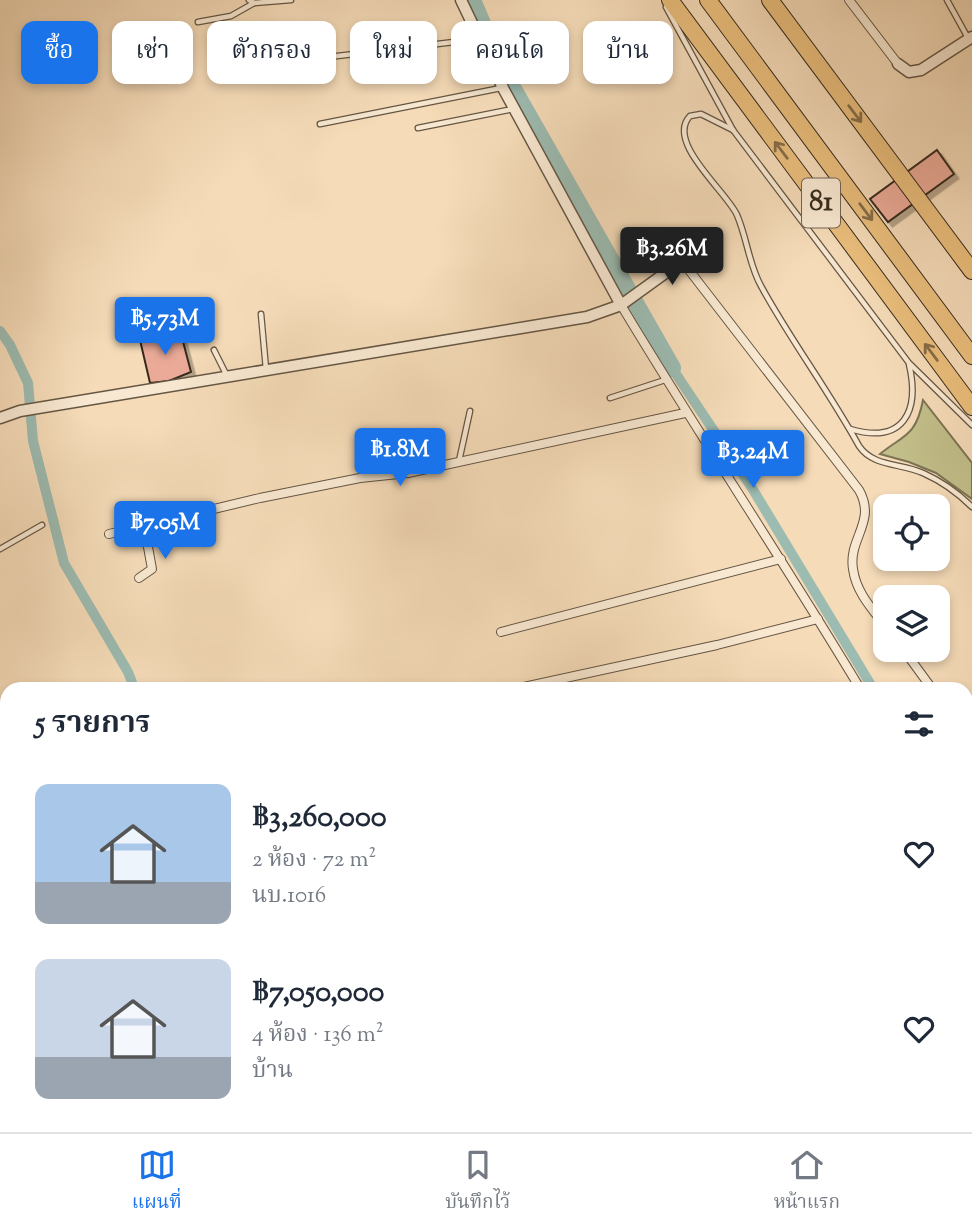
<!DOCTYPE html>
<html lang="th">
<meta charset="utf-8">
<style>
body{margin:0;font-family:"Sorts Mill Goudy","Noto Serif Thai",serif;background:#f2f2f3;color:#1f2937;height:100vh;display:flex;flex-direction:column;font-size:26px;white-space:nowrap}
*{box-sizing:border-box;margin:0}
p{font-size:23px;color:#747a83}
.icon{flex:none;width:38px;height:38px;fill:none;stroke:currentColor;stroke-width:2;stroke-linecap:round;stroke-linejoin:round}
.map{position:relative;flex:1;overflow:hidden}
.side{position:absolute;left:0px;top:682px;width:973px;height:450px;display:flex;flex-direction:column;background:#fff;border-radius:21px 21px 0 0;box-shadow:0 4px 10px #0003}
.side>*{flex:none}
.top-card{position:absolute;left:21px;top:21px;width:931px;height:63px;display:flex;gap:14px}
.fabs{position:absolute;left:873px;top:494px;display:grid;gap:14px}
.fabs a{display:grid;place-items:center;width:77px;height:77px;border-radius:14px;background:#fff;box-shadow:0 4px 10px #0003;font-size:35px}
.price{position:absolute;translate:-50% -60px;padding:0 16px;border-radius:7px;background:#1a73e8;color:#fff;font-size:23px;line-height:46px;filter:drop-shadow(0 2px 4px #0008)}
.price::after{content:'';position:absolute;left:50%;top:42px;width:21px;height:16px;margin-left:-10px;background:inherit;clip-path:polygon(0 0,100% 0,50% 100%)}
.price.current{background:#222;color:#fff}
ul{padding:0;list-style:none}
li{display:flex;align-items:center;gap:21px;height:175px;padding:0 35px}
li span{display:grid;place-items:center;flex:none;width:196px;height:140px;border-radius:14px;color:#555}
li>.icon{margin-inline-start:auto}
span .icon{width:84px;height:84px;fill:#fffc;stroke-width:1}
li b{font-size:30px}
h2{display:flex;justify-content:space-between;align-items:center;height:84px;padding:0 35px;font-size:30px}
.pill{padding:0 24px;border-radius:14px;background:#fff;box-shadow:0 4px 10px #0003;font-size:24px;line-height:63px}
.pill.current{background:#1a73e8;color:#fff}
.tab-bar{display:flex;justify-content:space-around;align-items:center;height:98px;border-top:2px solid #e0e1e3;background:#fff;font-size:19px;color:#747a83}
.tab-bar a{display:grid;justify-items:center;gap:4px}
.tab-bar .current{color:#1a73e8}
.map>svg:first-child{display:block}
</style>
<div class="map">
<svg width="972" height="1132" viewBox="0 0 972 1132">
<defs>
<filter id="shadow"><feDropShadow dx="4.5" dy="4.5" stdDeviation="0" flood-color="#0004"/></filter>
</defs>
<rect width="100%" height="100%" fill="#f5dbb8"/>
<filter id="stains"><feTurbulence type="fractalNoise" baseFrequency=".00286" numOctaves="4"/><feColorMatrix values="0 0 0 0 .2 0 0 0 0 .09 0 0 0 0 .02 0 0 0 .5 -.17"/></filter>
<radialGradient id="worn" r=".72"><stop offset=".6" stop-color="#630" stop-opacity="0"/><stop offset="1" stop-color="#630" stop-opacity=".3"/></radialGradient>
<path fill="#c2be8a" stroke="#7c7454" stroke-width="2" d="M923 400 972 463V499L936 473 909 462 880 454C903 435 916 437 923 400Z"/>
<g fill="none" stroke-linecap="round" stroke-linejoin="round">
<g stroke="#9cbbb1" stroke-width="10">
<path d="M0 331 10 345 28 383 33 441 64 563 128 672 135 690"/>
<path d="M672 368 752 488 874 690"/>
<path d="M966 850 972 861"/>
<path d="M375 1125 380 1132"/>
</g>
<path stroke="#9cbbb1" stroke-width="18" d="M472 0 501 68 672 368"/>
</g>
<g fill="#ebaa97" stroke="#352a1e" stroke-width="2" filter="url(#shadow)">
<path d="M937 150 954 174 888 222 870 199Z"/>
<path d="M180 330 191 372 169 381 150 383 140 340Z"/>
</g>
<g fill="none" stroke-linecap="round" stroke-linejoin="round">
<g stroke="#655644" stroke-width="7">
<g id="service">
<path d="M249 0 254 3 291 0"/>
<path d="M947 0 968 38"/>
<path d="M666 7 733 130 909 363 972 425"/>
<path d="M198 22 231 16 254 3"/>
<path d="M238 68 479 39"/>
<path d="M320 124 501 88"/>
<path d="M418 128 513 109"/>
<path d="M733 130 701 114 690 116C665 142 727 192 737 215 747 238 749 265 761 286 791 341 829 391 859 446 873 467 901 463 923 473 941 481 957 492 972 507"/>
<path d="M261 314 266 369"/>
<path d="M214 350 226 374"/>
<path d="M610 398 665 380"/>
<path d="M850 429C904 445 920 411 909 364"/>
<path d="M459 461 470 411"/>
<path d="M0 549 42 525"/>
<path d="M966 1033 972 1031"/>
<path d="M966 1079 972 1077"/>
<path d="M0 1088 7 1087"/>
<path d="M0 1103 7 1102"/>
</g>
</g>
<g stroke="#655644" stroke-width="10">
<g id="minor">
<path d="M849 0 898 64"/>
<path d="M682 261 859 490C877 522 848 538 853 569 856 592 872 609 886 627"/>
<path d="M621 305C699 435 783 560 861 690"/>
<path d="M109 534 260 498 360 478 408 473 685 413"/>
<path d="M139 578 152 569 144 525"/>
<path d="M501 632 781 559"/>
<path d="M903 649 933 690"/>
<path d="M510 690 717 645 818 619"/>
<path d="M966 733 972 741"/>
<path d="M966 865 972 874"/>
<path d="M966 931 972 929"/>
<path d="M0 939 7 938"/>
<path d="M0 993 7 992"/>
<path d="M782 1125 784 1132"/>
<path d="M431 1129 439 1132"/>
<path d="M459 1132 471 1130 474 1132"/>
<path d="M622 1132 646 1125"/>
</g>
</g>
<g stroke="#655644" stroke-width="13">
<g id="tertiary">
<path d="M461 0 503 88 621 305"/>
<path d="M898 64 909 72 921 70 972 37"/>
<path d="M0 418 20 411 587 317 621 305 682 261"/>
</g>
</g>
<g stroke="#352a1e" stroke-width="18">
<g id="motorway">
<path d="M670 0 972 407"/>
<path d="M708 0 972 356"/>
<path d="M770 0 972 271"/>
</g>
</g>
<use href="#service" stroke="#f8e8d1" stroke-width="4.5"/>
<use href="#minor" stroke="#f8e8d1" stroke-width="8"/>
<use href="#tertiary" stroke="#f8e8d1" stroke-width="10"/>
<use href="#motorway" stroke="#eabe7c" stroke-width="16"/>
</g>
<defs><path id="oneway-shaft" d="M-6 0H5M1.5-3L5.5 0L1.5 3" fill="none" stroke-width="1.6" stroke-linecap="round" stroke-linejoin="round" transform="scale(1.75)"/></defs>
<g stroke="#866d48">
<use href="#oneway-shaft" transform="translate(855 114) rotate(53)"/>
<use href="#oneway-shaft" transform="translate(781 150) rotate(-127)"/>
<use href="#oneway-shaft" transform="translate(866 212) rotate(53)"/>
<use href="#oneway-shaft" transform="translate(931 352) rotate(-127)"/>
</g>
<g text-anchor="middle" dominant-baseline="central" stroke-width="5" stroke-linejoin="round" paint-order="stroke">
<rect fill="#f8e8d1" stroke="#706354" stroke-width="2" x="802" y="178.5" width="38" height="49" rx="5"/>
<g font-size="28" font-weight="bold" fill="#352a1e">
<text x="821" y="203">81</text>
</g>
</g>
<rect width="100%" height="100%" filter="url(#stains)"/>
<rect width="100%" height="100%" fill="url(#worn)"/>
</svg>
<div class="fabs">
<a><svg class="icon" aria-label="locate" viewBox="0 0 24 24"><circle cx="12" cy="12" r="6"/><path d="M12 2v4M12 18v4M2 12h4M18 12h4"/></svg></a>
<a><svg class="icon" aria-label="layers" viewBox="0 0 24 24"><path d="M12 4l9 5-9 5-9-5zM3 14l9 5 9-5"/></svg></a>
</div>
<b class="price current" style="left:672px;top:287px">฿3.26M</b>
<b class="price" style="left:165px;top:357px">฿5.73M</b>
<b class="price" style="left:400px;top:488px">฿1.8M</b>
<b class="price" style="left:753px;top:490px">฿3.24M</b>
<b class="price" style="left:165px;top:561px">฿7.05M</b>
<div class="top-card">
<a class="pill current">ซื้อ</a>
<a class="pill">เช่า</a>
<a class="pill">ตัวกรอง</a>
<a class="pill">ใหม่</a>
<a class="pill">คอนโด</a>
<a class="pill">บ้าน</a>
</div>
<section class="side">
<h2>5 รายการ<svg class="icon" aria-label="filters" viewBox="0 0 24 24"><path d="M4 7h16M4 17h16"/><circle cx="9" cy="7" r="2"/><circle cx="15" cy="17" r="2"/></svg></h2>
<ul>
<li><span style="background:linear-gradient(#a9c7e8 70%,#9aa5b1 0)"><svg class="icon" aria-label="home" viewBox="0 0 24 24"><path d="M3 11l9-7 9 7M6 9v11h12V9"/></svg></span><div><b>฿3,260,000</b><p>2 ห้อง · 72 m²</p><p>นบ.1016</p></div><svg class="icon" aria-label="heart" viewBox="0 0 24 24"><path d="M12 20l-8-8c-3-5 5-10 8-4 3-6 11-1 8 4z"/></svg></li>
<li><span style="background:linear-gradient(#c9d6e8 70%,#9aa5b1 0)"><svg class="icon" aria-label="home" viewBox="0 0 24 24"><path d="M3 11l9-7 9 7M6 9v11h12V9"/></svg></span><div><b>฿7,050,000</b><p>4 ห้อง · 136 m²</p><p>บ้าน</p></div><svg class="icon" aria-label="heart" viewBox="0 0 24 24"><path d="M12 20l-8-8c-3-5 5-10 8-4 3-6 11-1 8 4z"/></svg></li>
</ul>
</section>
</div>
<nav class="tab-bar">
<a class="current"><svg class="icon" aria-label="map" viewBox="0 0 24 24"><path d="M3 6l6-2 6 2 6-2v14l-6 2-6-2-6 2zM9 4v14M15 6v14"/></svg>แผนที่</a>
<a><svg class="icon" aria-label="saved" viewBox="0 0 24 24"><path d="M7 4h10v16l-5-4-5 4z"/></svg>บันทึกไว้</a>
<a><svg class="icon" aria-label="home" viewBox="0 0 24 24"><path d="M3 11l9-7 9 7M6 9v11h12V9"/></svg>หน้าแรก</a>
</nav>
